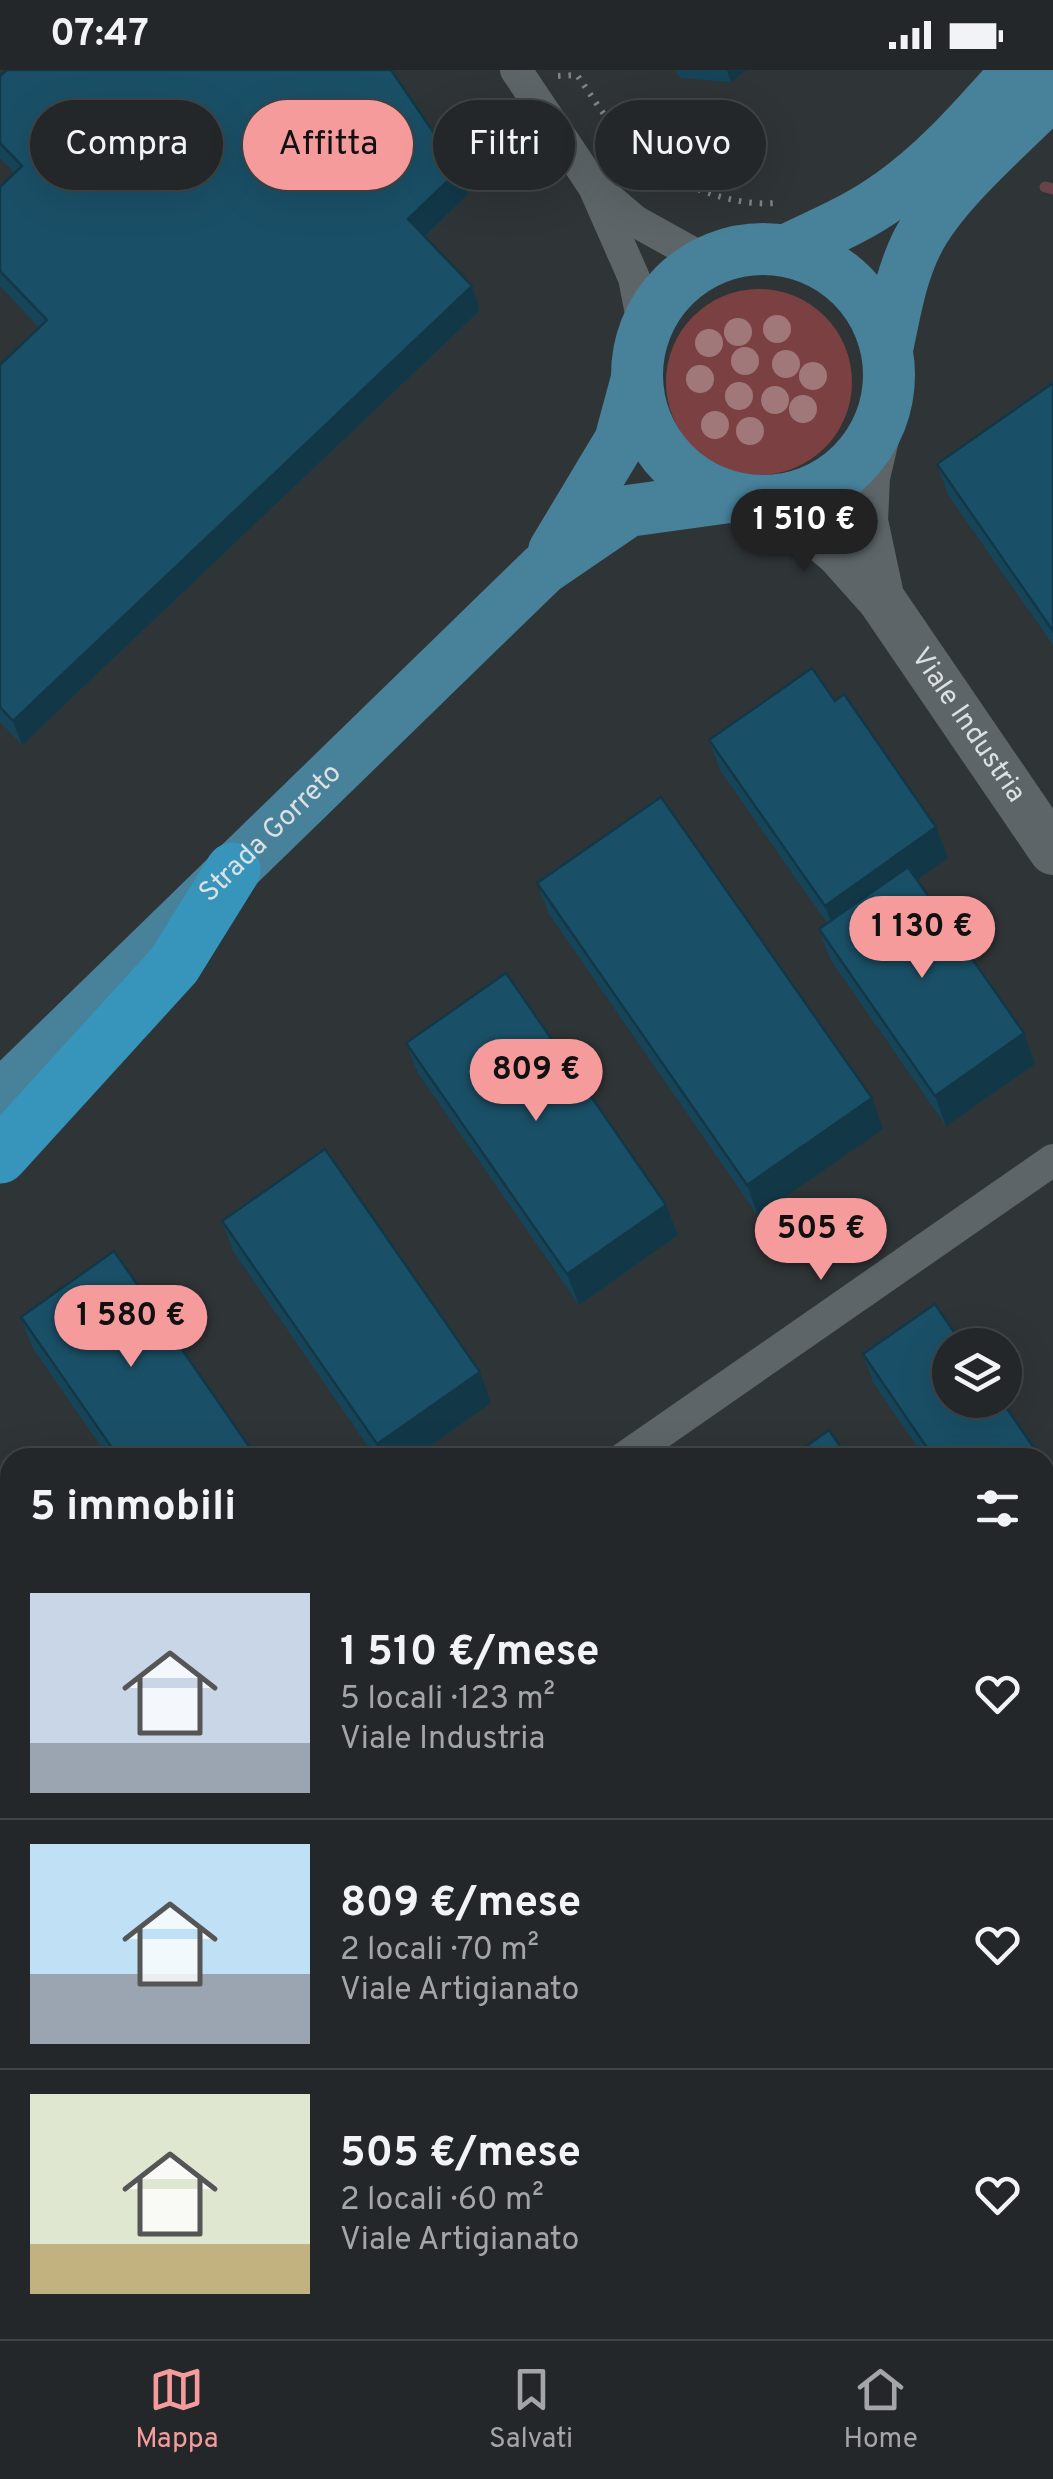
<!DOCTYPE html>
<html lang="it">
<meta charset="utf-8">
<style>
body{margin:0;font-family:Overpass,sans-serif;background:#2b2f31;color:#f1f3f6;height:100vh;display:flex;flex-direction:column;font-size:38px;white-space:nowrap}
*{box-sizing:border-box;margin:0}
p{font-size:32px;color:#a3a5a8}
.icon{flex:none;width:55px;height:55px;fill:none;stroke:currentColor;stroke-width:2;stroke-linecap:round;stroke-linejoin:round}
.map{position:relative;flex:1;overflow:hidden}
.details{position:absolute;left:0px;top:1378px;width:1055px;height:892px;display:flex;flex-direction:column;background:#232729;border-radius:30px 30px 0 0;box-shadow:0 10px 40px #0002,0 0 0 2px #404446}
.details>*{flex:none}
.banner{position:absolute;left:30px;top:30px;width:995px;height:90px;display:flex;gap:20px}
.buttons{position:absolute;left:932px;top:1258px;display:grid;gap:20px}
.buttons a{display:grid;place-items:center;width:90px;height:90px;border-radius:50%;background:#232729;box-shadow:0 10px 40px #0002,0 0 0 2px #404446;font-size:50px}
.price{position:absolute;translate:-50% -85px;padding:0 22px;border-radius:35px;background:#f59b9c;color:#111;font-size:32px;line-height:65px;filter:drop-shadow(0 2px 5px #0008)}
.price::after{content:'';position:absolute;left:50%;top:60px;width:30px;height:22px;margin-left:-15px;background:inherit;clip-path:polygon(0 0,100% 0,50% 100%)}
.price.current{background:#222;color:#fff}
ul{padding:0;list-style:none}
li{display:flex;align-items:center;gap:30px;height:250px;padding:0 30px}
li+li{border-top:2px solid #404446}
li span{display:grid;place-items:center;flex:none;width:280px;height:200px;border-radius:0px;color:#555}
li>.icon{margin-inline-start:auto}
span .icon{width:120px;height:120px;fill:#fffc;stroke-width:1}
li b{font-size:42px}
h2{display:flex;justify-content:space-between;align-items:center;height:120px;padding:0 30px;font-size:42px}
.chip{padding:0 35px;border-radius:45px;background:#232729;box-shadow:0 10px 40px #0002,0 0 0 2px #404446;font-size:35px;line-height:90px}
.chip.current{background:#f59b9c;color:#111}
.status{display:flex;justify-content:space-between;align-items:center;height:70px;padding:0 50px;background:#232729;direction:ltr}
.status svg{height:28px;fill:currentColor}
.tab-bar{display:flex;justify-content:space-around;align-items:center;height:140px;border-top:2px solid #404446;background:#232729;font-size:28px;color:#a3a5a8}
.tab-bar a{display:grid;justify-items:center;gap:5px}
.tab-bar .current{color:#f59b9c}
.map>svg:first-child{display:block}
</style>
<div class="status"><b>07:47</b><svg viewBox="0 0 49 12"><path d="M0 12V9h3v3zM5 12V6h3v6zM10 12V3h3v9zM15 12V0h3v12zM26 1h20v11H26zM47 4h2v5h-2z"/></svg></div>
<div class="map">
<svg width="1053" height="2269" viewBox="0 0 1053 2269">
<rect width="100%" height="100%" fill="#2f3437"/>
<circle fill="#7b4042" cx="759" cy="312" r="93"/>
<g fill="none" stroke-linecap="round" stroke-linejoin="round">
<path stroke="#684349" stroke-width="11" d="M1045 117 1053 119"/>
<path stroke="#7e8385" stroke-width="6" stroke-dasharray="2.5 8" stroke-linecap="butt" d="M558 6 577 5C596 32 614 63 640 84 674 114 731 137 776 133"/>
<g stroke="#5e6568" stroke-width="32">
<path d="M516 0 594 117 634 208 644 259"/>
<path d="M602 123 635 151 707 191"/>
<path d="M624 1388 1053 1090"/>
<path d="M0 1819 10 1812"/>
</g>
<g stroke="#5e6568" stroke-width="48">
<path d="M877 360 866 407 864 451 880 526"/>
<path id="s1" d="M763 432 804 453 839 482 881 529 1053 781"/>
</g>
<g stroke="#47819a" stroke-width="52">
<circle cx="763" cy="305" r="126"/>
<path d="M787 180C822 163 859 148 890 125 939 91 978 44 1018 0"/>
<path d="M887 279C895 243 900 207 917 173 943 121 1011 65 1053 22"/>
<path d="M554 481 620 371 636 312"/>
<path id="s2" d="M0 1027 543 499 628 441 729 427"/>
</g>
<path stroke="#3794bb" stroke-width="55" d="M0 1086 174 895 233 800"/>
</g>
<g fill="#a07879">
<circle cx="777" cy="259" r="14"/>
<circle cx="738" cy="262" r="14"/>
<circle cx="709" cy="273" r="14"/>
<circle cx="745" cy="291" r="14"/>
<circle cx="786" cy="294" r="14"/>
<circle cx="813" cy="306" r="14"/>
<circle cx="700" cy="309" r="14"/>
<circle cx="739" cy="326" r="14"/>
<circle cx="775" cy="330" r="14"/>
<circle cx="803" cy="339" r="14"/>
<circle cx="715" cy="355" r="14"/>
<circle cx="750" cy="361" r="14"/>
</g>
<g fill="#164559">
<path d="M675 0H747L731 12 681 8Z"/>
<path d="M0 6 459 100 468 124 425 167 472 216 480 240 22 675 0 652V295L39 258 0 216V116L14 103 0 88Z"/>
<path d="M1053 313V575L948 425 937 394Z"/>
<path d="M709 670 948 788 917 809 1024 963 1035 994 946 1056 830 889 819 859 827 853 720 700Z"/>
<path d="M537 813 883 1059 758 1146 549 844Z"/>
<path d="M406 973 666 1135 678 1165 579 1235 418 1003Z"/>
<path d="M222 1151 491 1333 413 1388H376L233 1181Z"/>
<path d="M21 1247 257 1388H109L32 1277Z"/>
<path d="M863 1284 1041 1388H925L874 1314Z"/>
<path d="M10 1517V1570L0 1555V1524Z"/>
<path d="M0 1923 10 1938V2080L0 2066Z"/>
<path d="M134 2260H218L204 2269H140Z"/>
<path d="M734 2260H1045L1053 2269H740Z"/>
</g>
<g fill="#123848">
<path d="M727 0H747L731 12Z"/>
<path d="M459 100 468 124 417 174 408 149Z"/>
<path d="M472 216 480 240 22 675 13 651Z"/>
<path d="M936 757 948 788 836 866 825 836Z"/>
<path d="M1024 963 1035 994 946 1056 935 1026Z"/>
<path d="M872 1028 883 1059 758 1146 747 1115Z"/>
<path d="M666 1135 678 1165 579 1235 567 1204Z"/>
<path d="M480 1302 491 1333 413 1388H382L377 1374Z"/>
<path d="M1053 1467V1505L1045 1510V1472Z"/>
<path d="M1045 1680 1051 1696 1045 1700Z"/>
<path d="M1053 2190V2228L1045 2234V2195Z"/>
<path d="M10 2248V2260H48L35 2269H0V2255Z"/>
<path d="M1050 2258 1053 2269H1034Z"/>
<path d="M162 2260H218L204 2269H149Z"/>
</g>
<g fill="#1a5067" stroke="#123848" stroke-width="2.5">
<path d="M7 0H391L459 100 408 149 472 216 13 651 0 637V295L47 250 0 201V117L22 96 0 73V6Z"/>
<path d="M1053 313V561L937 394Z"/>
<path d="M812 598 835 631 844 624 936 757 825 836 709 670Z"/>
<path d="M661 727 872 1028 747 1115 537 813Z"/>
<path d="M908 797 1024 963 935 1026 819 859Z"/>
<path d="M506 903 666 1135 567 1204 406 973Z"/>
<path d="M325 1079 480 1302 377 1374 222 1151Z"/>
<path d="M114 1181 257 1388H119L21 1247Z"/>
<path d="M935 1234 963 1275H950V1330H1001L1041 1388H934L863 1284Z"/>
<path d="M829 1360 848 1388H790Z"/>
<path d="M1045 1394 1053 1406V1467L1045 1472Z"/>
<path d="M10 1517V1558L0 1544V1524Z"/>
<path d="M0 1923 10 1938V2066L0 2052Z"/>
<path d="M1045 2124 1053 2136V2190L1045 2195Z"/>
<path d="M0 2175 10 2189V2248L0 2255Z"/>
<path d="M1045 2250 1050 2258 1034 2269H750L744 2260H1045Z"/>
<path d="M143 2260H162L149 2269Z"/>
<path d="M342 2260H573L579 2269H329Z"/>
</g>
<g text-anchor="middle" dominant-baseline="central" stroke-width="8" stroke-linejoin="round" paint-order="stroke">
<g font-size="28" fill="#dce0e2" stroke="#252a2d">
<text stroke="none"><textPath href="#s1" startOffset="308">Viale Industria</textPath></text>
<text stroke="none"><textPath href="#s2" startOffset="378">Strada Gorreto</textPath></text>
</g>
</g>
</svg>
<div class="buttons">
<a><svg class="icon" aria-label="layers" viewBox="0 0 24 24"><path d="M12 4l9 5-9 5-9-5zM3 14l9 5 9-5"/></svg></a>
</div>
<b class="price current" style="left:804px;top:504px">1 510 €</b>
<b class="price" style="left:922px;top:911px">1 130 €</b>
<b class="price" style="left:536px;top:1054px">809 €</b>
<b class="price" style="left:821px;top:1213px">505 €</b>
<b class="price" style="left:131px;top:1300px">1 580 €</b>
<div class="banner">
<a class="chip">Compra</a>
<a class="chip current">Affitta</a>
<a class="chip">Filtri</a>
<a class="chip">Nuovo</a>
</div>
<section class="details">
<h2>5 immobili<svg class="icon" aria-label="filters" viewBox="0 0 24 24"><path d="M4 7h16M4 17h16"/><circle cx="9" cy="7" r="2"/><circle cx="15" cy="17" r="2"/></svg></h2>
<ul>
<li><span style="background:linear-gradient(#c9d6e8 75%,#9aa5b1 0)"><svg class="icon" aria-label="home" viewBox="0 0 24 24"><path d="M3 11l9-7 9 7M6 9v11h12V9"/></svg></span><div><b>1 510 €/mese</b><p>5 locali · 123 m²</p><p>Viale Industria</p></div><svg class="icon" aria-label="heart" viewBox="0 0 24 24"><path d="M12 20l-8-8c-3-5 5-10 8-4 3-6 11-1 8 4z"/></svg></li>
<li><span style="background:linear-gradient(#bfe0f5 65%,#9aa5b1 0)"><svg class="icon" aria-label="home" viewBox="0 0 24 24"><path d="M3 11l9-7 9 7M6 9v11h12V9"/></svg></span><div><b>809 €/mese</b><p>2 locali · 70 m²</p><p>Viale Artigianato</p></div><svg class="icon" aria-label="heart" viewBox="0 0 24 24"><path d="M12 20l-8-8c-3-5 5-10 8-4 3-6 11-1 8 4z"/></svg></li>
<li><span style="background:linear-gradient(#dfe7d0 75%,#c2b280 0)"><svg class="icon" aria-label="home" viewBox="0 0 24 24"><path d="M3 11l9-7 9 7M6 9v11h12V9"/></svg></span><div><b>505 €/mese</b><p>2 locali · 60 m²</p><p>Viale Artigianato</p></div><svg class="icon" aria-label="heart" viewBox="0 0 24 24"><path d="M12 20l-8-8c-3-5 5-10 8-4 3-6 11-1 8 4z"/></svg></li>
</ul>
</section>
</div>
<nav class="tab-bar">
<a class="current"><svg class="icon" aria-label="map" viewBox="0 0 24 24"><path d="M3 6l6-2 6 2 6-2v14l-6 2-6-2-6 2zM9 4v14M15 6v14"/></svg>Mappa</a>
<a><svg class="icon" aria-label="saved" viewBox="0 0 24 24"><path d="M7 4h10v16l-5-4-5 4z"/></svg>Salvati</a>
<a><svg class="icon" aria-label="home" viewBox="0 0 24 24"><path d="M3 11l9-7 9 7M6 9v11h12V9"/></svg>Home</a>
</nav>
